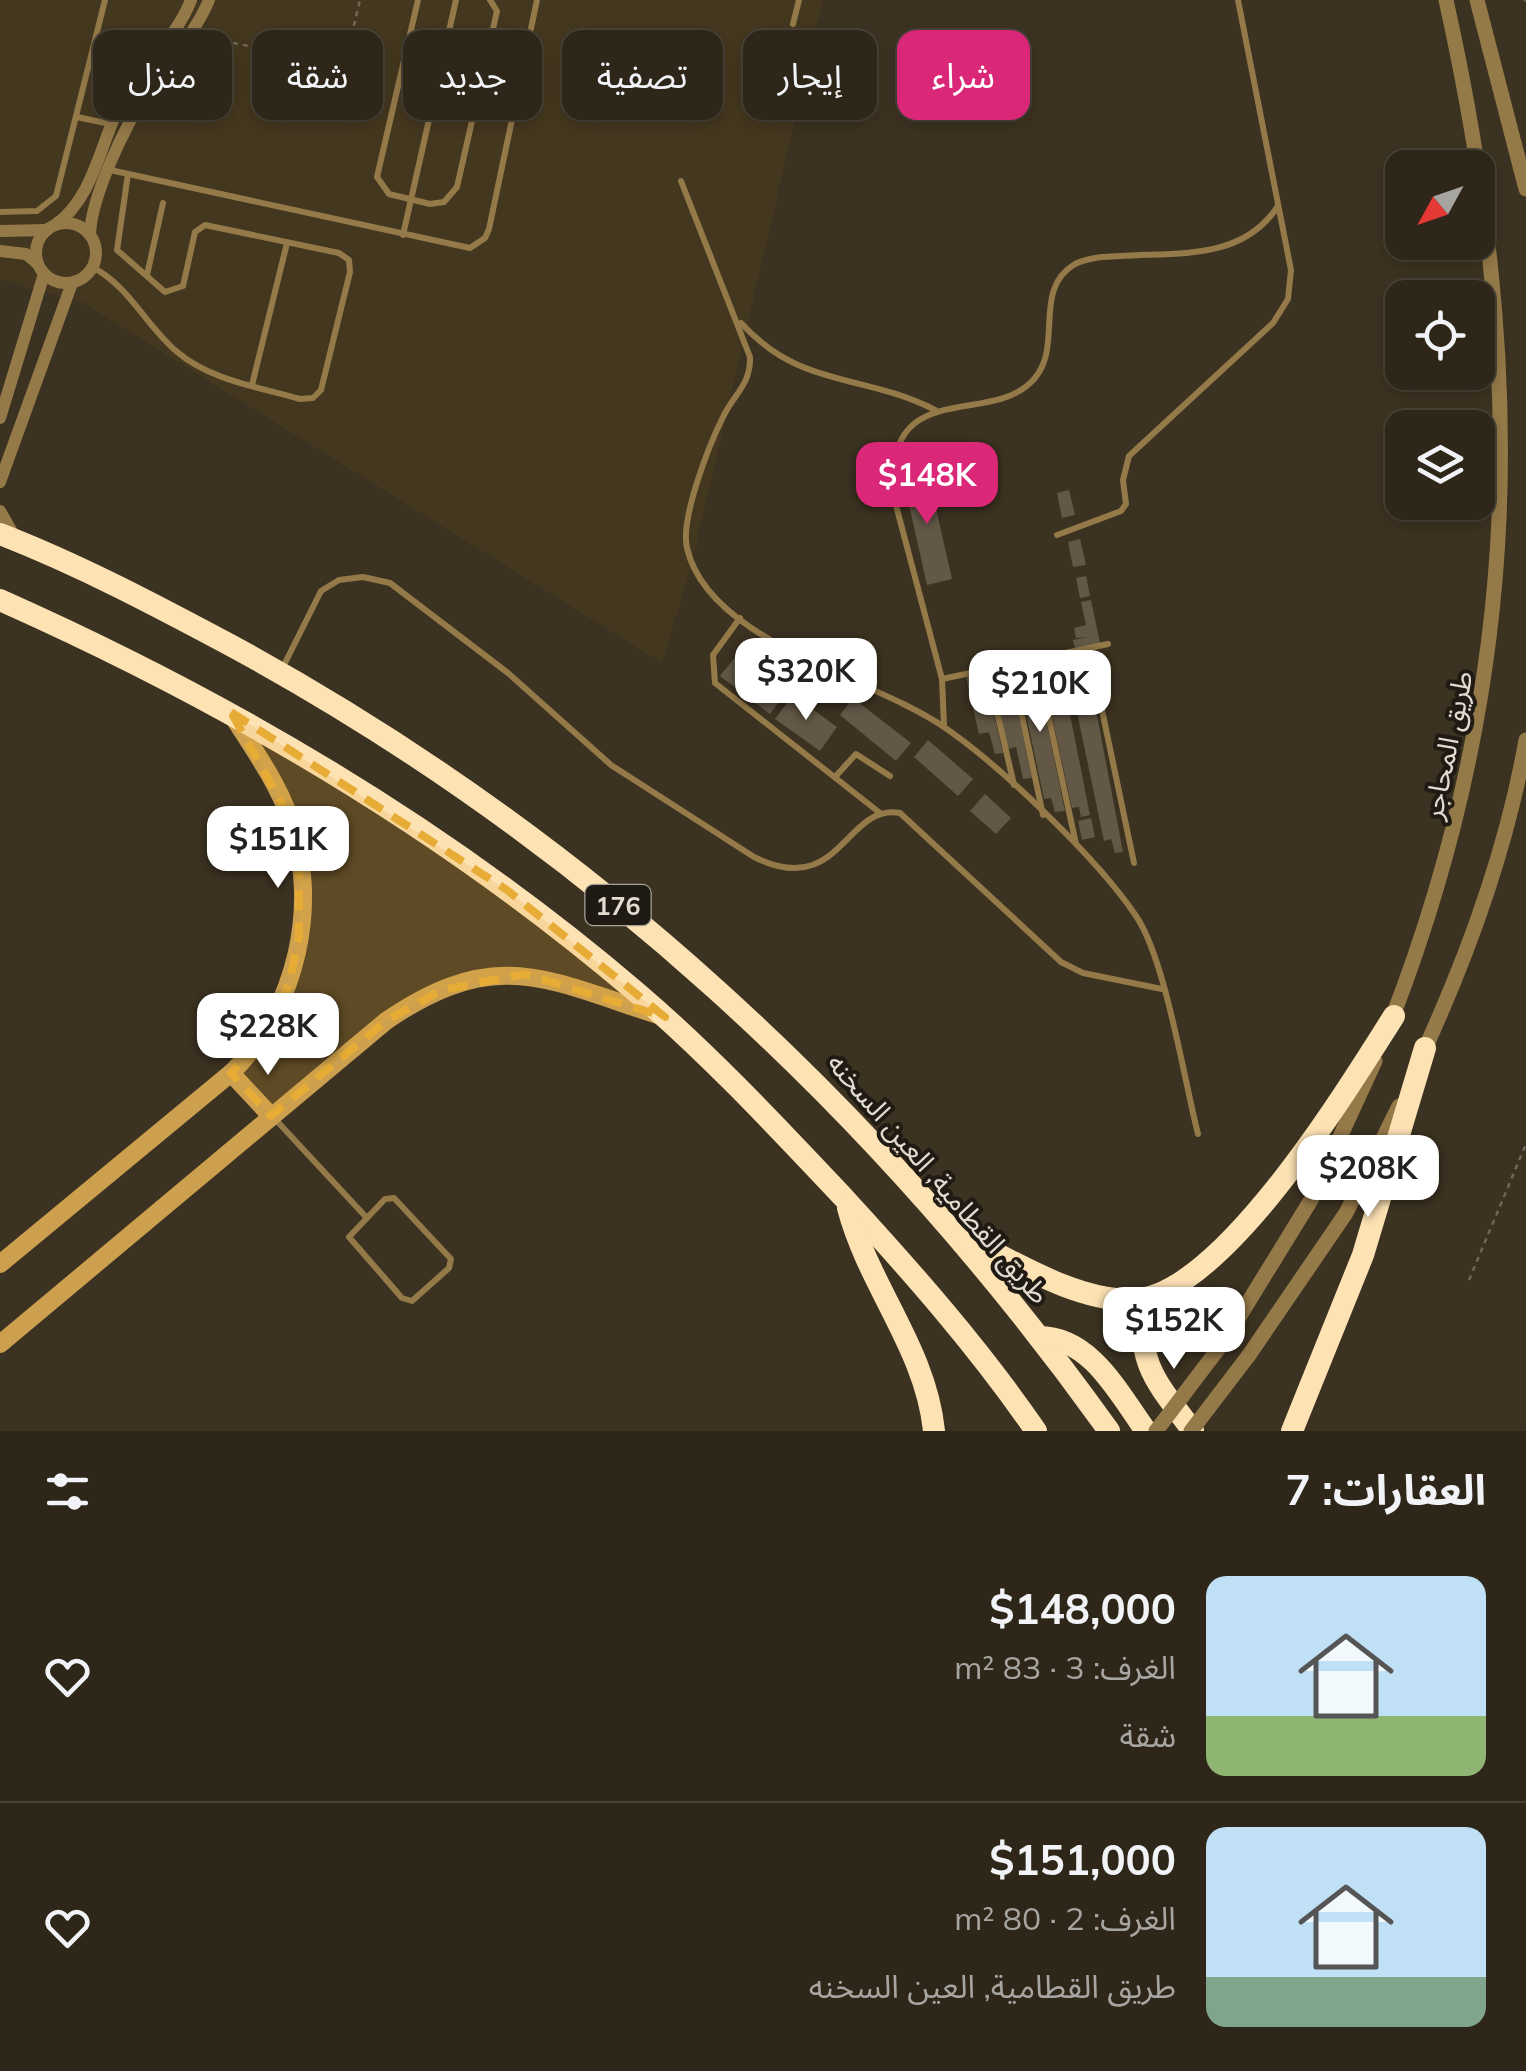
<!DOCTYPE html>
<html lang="ar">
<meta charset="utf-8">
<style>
body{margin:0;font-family:Mulish,"Noto Sans Arabic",sans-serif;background:#393226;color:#f1f3f6;direction:rtl;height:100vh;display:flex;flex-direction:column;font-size:38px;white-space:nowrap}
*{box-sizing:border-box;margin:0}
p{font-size:32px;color:#a7a5a2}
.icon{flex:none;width:55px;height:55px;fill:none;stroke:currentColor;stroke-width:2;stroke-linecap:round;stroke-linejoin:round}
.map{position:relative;height:1431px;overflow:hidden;direction:ltr}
.panel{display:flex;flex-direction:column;background:#2d2619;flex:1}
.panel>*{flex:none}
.banner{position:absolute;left:30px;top:30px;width:1000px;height:90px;direction:rtl;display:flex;gap:20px}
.needle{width:65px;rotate:230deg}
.controls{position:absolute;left:1385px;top:150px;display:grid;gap:20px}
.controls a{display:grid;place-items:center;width:110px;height:110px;border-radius:20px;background:#2d2619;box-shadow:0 5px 15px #0003,0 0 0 2px #484338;font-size:50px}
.price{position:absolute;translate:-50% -85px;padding:0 22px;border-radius:20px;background:#fff;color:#222;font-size:32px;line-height:65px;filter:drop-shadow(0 2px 5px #0008)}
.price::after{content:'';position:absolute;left:50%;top:60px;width:30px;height:22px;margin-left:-15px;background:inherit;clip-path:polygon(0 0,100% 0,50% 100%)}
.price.active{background:#db2777;color:#fff}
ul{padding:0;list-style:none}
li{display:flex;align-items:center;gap:30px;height:250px;padding:0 40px}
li+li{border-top:2px solid #484338}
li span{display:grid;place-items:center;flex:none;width:280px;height:200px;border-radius:20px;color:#555}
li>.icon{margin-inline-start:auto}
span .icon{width:120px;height:120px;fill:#fffc;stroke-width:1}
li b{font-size:42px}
h2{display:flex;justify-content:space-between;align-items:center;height:120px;padding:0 40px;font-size:42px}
.pill{padding:0 35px;border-radius:20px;background:#2d2619;box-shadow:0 5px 15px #0003,0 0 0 2px #484338;font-size:35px;line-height:90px}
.pill.active{background:#db2777;color:#fff}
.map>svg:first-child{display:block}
</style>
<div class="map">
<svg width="1526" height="1431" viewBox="0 0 1526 1431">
<rect width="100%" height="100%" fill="#3c3221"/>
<path fill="#44371f" d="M0 0H823L691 567 662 663 80 301 0 280Z"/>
<g fill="#635846">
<path d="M926 464 952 579 927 585 903 478 917 475 915 466Z"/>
<path d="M1069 490 1075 515 1062 518 1057 493Z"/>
<path d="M1080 539 1086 565 1073 567 1068 542Z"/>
<path d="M1086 576 1090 596 1080 598 1076 578Z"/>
<path d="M1091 600 1100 643 1075 648 1073 640 1088 637 1076 638 1074 628 1086 625 1081 602Z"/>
<path d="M1086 651 1093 684 1083 687 1076 654Z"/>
<path d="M1072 654 1080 686 1070 689 1062 656Z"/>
<path d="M737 655 788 690 770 714 720 676Z"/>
<path d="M1059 659 1090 815 1081 817 1079 807 1072 808 1040 663Z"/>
<path d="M1034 663 1065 811 1055 812 1051 798 1044 799 1016 667Z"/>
<path d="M1009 667 1032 778 1023 779 1016 747 1008 749 991 672Z"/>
<path d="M984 672 1003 753 995 754 989 732 979 734 966 677Z"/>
<path d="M1092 689 1123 852 1115 853 1111 839 1104 841 1073 693Z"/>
<path d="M793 695 837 727 820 751 775 719Z"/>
<path d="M853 698 911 743 896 761 840 715Z"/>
<path d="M928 740 973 779 958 796 914 757Z"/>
<path d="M985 794 1011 818 996 834 970 811Z"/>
<path d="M1091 818 1095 837 1082 840 1078 821Z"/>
</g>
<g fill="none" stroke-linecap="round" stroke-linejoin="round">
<g stroke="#6f6757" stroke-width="2.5" stroke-dasharray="5 5" stroke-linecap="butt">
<path d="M1524 0 1526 1"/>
<path d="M233 43 339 63 346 59 360 0"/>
<path d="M1469 1280 1526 1144"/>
</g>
<g stroke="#957a49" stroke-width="6">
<path d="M418 0 377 177 389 194 430 204 444 202 457 187 497 11 490 0"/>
<path d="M793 24 799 0"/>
<path d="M485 64 522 72"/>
<path d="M77 117 110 124"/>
<path d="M110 170 470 248 485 238 489 229 537 0"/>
<path d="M681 181 750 357C751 385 733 395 723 417 709 445 680 519 687 548 708 641 871 678 941 725 998 763 1098 859 1136 916 1165 958 1184 1079 1198 1134"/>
<path d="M0 212 37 211 56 196 105 0"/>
<path d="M403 235 456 0"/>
<path d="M92 267C129 286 145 324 176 351 209 380 259 387 300 399L313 398 321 390 350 272 349 260 339 253 205 225 195 232 183 286 165 292 117 250 128 174"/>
<path d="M147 275 163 203"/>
<path d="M741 323C801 389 863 373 935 410"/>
<path d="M252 385 287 243"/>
<path d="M1057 535 1121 511 1126 504 1123 480 1129 456 1273 323 1288 299 1291 270 1238 0"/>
<path d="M740 618 713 655 715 683 880 813"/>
<path d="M1089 648 1134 863"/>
<path d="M1036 659 1076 844"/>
<path d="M1011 664 1043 815"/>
<path d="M987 669 1014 785"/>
<path d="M281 671 321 591 339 580 363 577 390 583 508 673 611 765 754 857C841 900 845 803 900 813L1061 962 1083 973 1162 989"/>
<path d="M942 679 1108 644"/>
<path d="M944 726 942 679 893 494C886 379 982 424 1028 385 1068 352 1029 291 1075 264 1089 257 1105 257 1120 256 1178 252 1242 261 1278 206"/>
<path d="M835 777 856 754 890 776"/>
<path d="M275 1119 366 1217"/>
<path d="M394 1198 451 1259 449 1268 412 1301 402 1298 349 1237 385 1199Z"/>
</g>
<g stroke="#957a49" stroke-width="12">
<circle cx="66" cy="253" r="30"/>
<path d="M55 225C94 198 100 143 121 103 141 66 176 39 191 0"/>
<path d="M0 231 47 230"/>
<path d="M90 235C91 196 126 124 148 91 169 59 194 36 209 0"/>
<path d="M0 251 26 254 38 264"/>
<path d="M0 418 44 274"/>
<path d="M0 482 72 283"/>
<path d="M0 511 16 539"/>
</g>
<g stroke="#957a49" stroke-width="15">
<path d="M1477 0 1526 189"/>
<path d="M1391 1021C1526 673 1526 361 1446 0"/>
<path d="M1423 1053C1469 953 1507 848 1526 740"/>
<path d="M1225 1340 1311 1200 1375 1061"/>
<path d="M1249 1355 1346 1213 1399 1106"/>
</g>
<g stroke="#cca04f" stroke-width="18">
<path d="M231 1073 271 1116"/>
<path d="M0 1264 231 1073C297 1009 321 903 289 816 276 780 252 747 232 715"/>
<path d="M0 1344 386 1021C497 945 547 980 661 1016"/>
</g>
<g stroke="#fde2b4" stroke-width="22">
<path d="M0 534C80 565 157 606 232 646 582 836 878 1108 1109 1431"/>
<path d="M0 600C227 701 445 829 635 991 709 1054 777 1127 844 1198 912 1272 979 1348 1036 1431"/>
<path d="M848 1208C869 1287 926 1349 934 1431"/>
<path d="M965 1238C1016 1262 1072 1299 1129 1300 1219 1302 1348 1088 1394 1016"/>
<path d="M1146 1299C1134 1362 1157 1383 1193 1431"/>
<path d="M1039 1337C1091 1337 1119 1394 1146 1431"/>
<path d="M1292 1431 1363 1255 1425 1048"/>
</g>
<g stroke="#957a49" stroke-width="15">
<path d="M1156 1431 1225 1340"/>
<path d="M1191 1431 1249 1355"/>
</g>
</g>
<path fill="#e6ac36" fill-opacity="0.2" stroke="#e6ac36" stroke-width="8" stroke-dasharray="20 12" stroke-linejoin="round" d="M231 712 507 890 665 1017 525 974 442 990 386 1021 271 1116 231 1073 270 1028 289 984 299 936V864L289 817Z"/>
<g text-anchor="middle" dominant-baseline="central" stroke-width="8" stroke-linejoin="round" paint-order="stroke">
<rect fill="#1f1a13" stroke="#a7a197" stroke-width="2.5" x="585.5" y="885" width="65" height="40" rx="8"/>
<g font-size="25" font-weight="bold" fill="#e1dbd0">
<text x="618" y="905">176</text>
</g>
<g font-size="28" fill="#e1dbd0" stroke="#1f1a13">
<text transform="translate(1447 745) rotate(-78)">طريق المحاجر</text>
<text transform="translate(939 1178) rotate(49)">طريق القطامية, العين السخنه</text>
</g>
</g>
</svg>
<div class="controls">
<a><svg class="needle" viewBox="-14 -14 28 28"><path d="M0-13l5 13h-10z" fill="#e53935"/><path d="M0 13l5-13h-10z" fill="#a7a5a2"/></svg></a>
<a><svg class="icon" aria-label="locate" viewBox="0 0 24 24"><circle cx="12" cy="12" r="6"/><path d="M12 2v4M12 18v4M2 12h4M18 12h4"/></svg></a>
<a><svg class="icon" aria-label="layers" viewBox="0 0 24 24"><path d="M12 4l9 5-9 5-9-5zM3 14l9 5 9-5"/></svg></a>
</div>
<b class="price active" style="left:927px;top:527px">$148K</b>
<b class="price" style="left:806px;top:723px">$320K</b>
<b class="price" style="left:1040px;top:735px">$210K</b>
<b class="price" style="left:278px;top:891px">$151K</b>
<b class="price" style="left:268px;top:1078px">$228K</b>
<b class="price" style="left:1368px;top:1220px">$208K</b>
<b class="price" style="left:1174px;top:1372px">$152K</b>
<div class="banner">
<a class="pill active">شراء</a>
<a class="pill">إيجار</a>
<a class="pill">تصفية</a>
<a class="pill">جديد</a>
<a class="pill">شقة</a>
<a class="pill">منزل</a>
</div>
</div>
<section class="panel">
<h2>العقارات: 7<svg class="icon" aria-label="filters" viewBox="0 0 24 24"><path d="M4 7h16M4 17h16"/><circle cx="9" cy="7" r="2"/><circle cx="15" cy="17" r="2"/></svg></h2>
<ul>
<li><span style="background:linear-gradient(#bfe0f5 70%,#8fb573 0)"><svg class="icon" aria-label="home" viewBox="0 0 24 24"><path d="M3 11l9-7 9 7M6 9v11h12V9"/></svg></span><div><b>$148,000</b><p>الغرف: 3 · 83 m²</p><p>شقة</p></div><svg class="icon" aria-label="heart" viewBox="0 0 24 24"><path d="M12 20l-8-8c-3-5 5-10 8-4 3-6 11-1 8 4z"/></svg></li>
<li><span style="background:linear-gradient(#bfe0f5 75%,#7fa58c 0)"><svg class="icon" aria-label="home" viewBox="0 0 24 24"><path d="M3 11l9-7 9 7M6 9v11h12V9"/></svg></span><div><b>$151,000</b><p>الغرف: 2 · 80 m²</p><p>طريق القطامية, العين السخنه</p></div><svg class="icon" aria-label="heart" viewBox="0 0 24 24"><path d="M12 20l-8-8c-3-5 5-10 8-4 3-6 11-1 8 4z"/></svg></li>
</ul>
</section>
